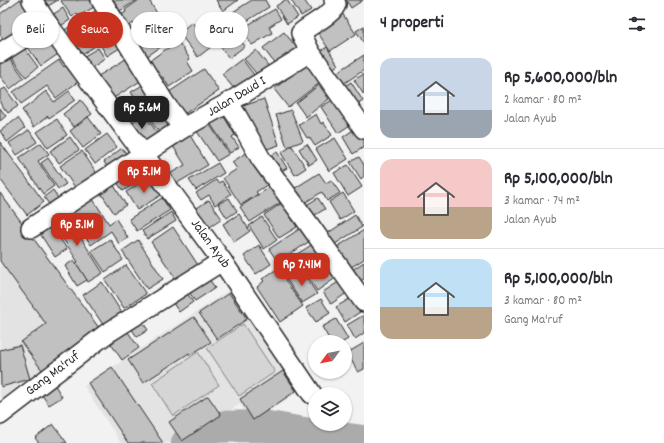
<!DOCTYPE html>
<html lang="id">
<meta charset="utf-8">
<style>
body{margin:0;font-family:Dekko,sans-serif;background:#f7f7f7;color:#2b2b33;height:100vh;display:flex;flex-direction:column;font-size:15px;white-space:nowrap}
*{box-sizing:border-box;margin:0}
p{font-size:13px;color:#7c7c81}
.icon{flex:none;width:22px;height:22px;fill:none;stroke:currentColor;stroke-width:2;stroke-linecap:round;stroke-linejoin:round}
.map{position:relative;flex:1;overflow:hidden}
.side{display:flex;flex-direction:column;background:#fff;width:300px}
.side>*{flex:none}
.hud{position:absolute;left:12px;top:12px;width:292px;height:36px;display:flex;gap:8px}
.needle{width:26px;rotate:238deg}
.tools{position:absolute;left:308px;top:335px;display:grid;gap:8px}
.tools a{display:grid;place-items:center;width:44px;height:44px;border-radius:50%;background:#fff;box-shadow:0 1px 3px #0004;font-size:20px}
.price{position:absolute;translate:-50% -34px;padding:0 9px;border-radius:8px;background:#c8321e;color:#fff;font-size:13px;line-height:26px;filter:drop-shadow(0 1px 2px #0008)}
.price::after{content:'';position:absolute;left:50%;top:24px;width:12px;height:9px;margin-left:-6px;background:inherit;clip-path:polygon(0 0,100% 0,50% 100%)}
.price.selected{background:#222;color:#fff}
ul{padding:0;list-style:none}
li{display:flex;align-items:center;gap:12px;height:100px;padding:0 16px}
li+li{border-top:1px solid #e1e1e2}
li span{display:grid;place-items:center;flex:none;width:112px;height:80px;border-radius:12px;color:#555}
li>.icon{margin-inline-start:auto}
span .icon{width:48px;height:48px;fill:#fffc;stroke-width:1}
li b{font-size:17px}
h2{display:flex;justify-content:space-between;align-items:center;height:48px;padding:0 16px;font-size:17px}
.chip{padding:0 14px;border-radius:18px;background:#fff;box-shadow:0 1px 3px #0004;font-size:14px;line-height:36px}
.chip.selected{background:#c8321e;color:#fff}
main{display:flex;flex:1;min-height:0}
.map>svg:first-child{display:block}
</style>
<main>
<div class="map">
<svg width="364" height="443" viewBox="0 0 364 443">
<rect width="100%" height="100%" fill="#f2f2f2"/>
<filter id="ink" filterUnits="userSpaceOnUse"><feTurbulence type="fractalNoise" baseFrequency=".025" numOctaves="2"/><feDisplacementMap in="SourceGraphic" scale="8" xChannelSelector="R" yChannelSelector="G"/><feConvolveMatrix kernelMatrix="1 2 1 2 8 2 1 2 1" color-interpolation-filters="sRGB"/></filter>
<g filter="url(#ink)">
<g fill="#e3e3e3">
<path d="M0 191 103 332 6 404 0 395Z"/>
<path d="M231 289 299 391 252 422 240 404 181 443H121L84 386Z"/>
</g>
<g fill="#d5d5d5" stroke="#808080">
<path d="M243 324 275 372 239 396 207 348Z"/>
<path d="M198 352 219 385 173 416 152 383Z"/>
</g>
<g fill="none" stroke-linecap="round" stroke-linejoin="round">
<path stroke="#ababab" stroke-width="32" d="M187 443 211 427 263 426 310 434 364 441"/>
</g>
<g fill="#c1c1c1" stroke="#2b2b2b">
<path d="M0 0H10L0 8Z"/>
<path d="M19 0H25L38 18 5 42 0 35V14Z"/>
<path d="M44 0H58L48 6Z"/>
<path d="M62 0H76L77 1 79 0H90L94 7 79 16 77 13 72 17 61 1Z"/>
<path d="M113 0H137L120 11Z"/>
<path d="M139 0H149L158 15 137 29 133 23 127 28 119 16 126 12 125 10Z"/>
<path d="M216 0H238L223 11Z"/>
<path d="M252 0H265L269 7 236 28 228 15Z"/>
<path d="M285 0H287L298 17 287 24 276 6Z"/>
<path d="M291 0H304L311 10 301 16Z"/>
<path d="M346 0H363L351 8Z"/>
<path d="M63 8 70 20 56 29 49 17Z"/>
<path d="M98 9 108 24 72 46 63 31Z"/>
<path d="M275 9 281 19 269 27 272 33 252 45 241 29Z"/>
<path d="M342 13 356 34 330 51 316 30Z"/>
<path d="M222 16 245 46 229 58 206 28Z"/>
<path d="M155 19 161 27 136 44 130 36Z"/>
<path d="M192 22 211 47 198 57 179 33Z"/>
<path d="M364 26V43L356 31Z"/>
<path d="M111 27 123 46 107 56 95 36Z"/>
<path d="M167 27 174 38 143 59 136 48Z"/>
<path d="M43 28 61 52 41 66 24 42Z"/>
<path d="M284 32 297 48 276 65 263 48Z"/>
<path d="M92 37 97 45 79 56 73 48Z"/>
<path d="M178 41 190 59 187 61 193 71 169 87 163 77 157 80 146 63Z"/>
<path d="M22 45 38 67 26 77 9 55Z"/>
<path d="M327 47 338 65 326 73 315 55Z"/>
<path d="M98 48 105 59 88 70 81 58Z"/>
<path d="M256 50 270 68 259 77 244 59Z"/>
<path d="M364 55V70L340 86 333 75Z"/>
<path d="M9 57 24 78 10 89 0 76V64Z"/>
<path d="M129 57 142 80 109 101 95 78Z"/>
<path d="M242 59 254 75 235 90 222 74Z"/>
<path d="M59 60 64 67 66 65 79 81 56 98 47 86 21 104 13 92Z"/>
<path d="M311 60 325 79 288 107 274 89Z"/>
<path d="M204 69 219 91 181 116 166 94Z"/>
<path d="M364 74V95L354 80Z"/>
<path d="M351 82 363 101 352 108 340 89Z"/>
<path d="M146 83 153 93 137 102 131 92Z"/>
<path d="M319 85 329 99 306 117 296 103Z"/>
<path d="M5 88 18 106 8 113 0 103V91Z"/>
<path d="M46 91 54 102 69 91 75 100 49 118 48 116 34 127 22 110 37 99V98Z"/>
<path d="M337 97 353 123 338 133 321 107Z"/>
<path d="M264 99 279 145 258 152 243 106Z"/>
<path d="M81 100 92 114 74 127 63 114Z"/>
<path d="M155 100 172 123 159 132 142 109Z"/>
<path d="M0 108 6 116 0 121Z"/>
<path d="M291 110 303 141 287 147 276 115Z"/>
<path d="M144 114 158 134 141 146 127 126Z"/>
<path d="M316 114 321 124 323 122 332 135 315 146 309 137 307 138 299 125Z"/>
<path d="M223 115 235 135 232 137 239 147 230 153 210 123Z"/>
<path d="M88 117 101 134 83 148 70 131Z"/>
<path d="M18 118 25 128 7 142 0 131Z"/>
<path d="M57 119 67 135 48 148 37 132Z"/>
<path d="M208 122 229 154 217 161 196 130Z"/>
<path d="M356 128 364 140V147L353 154 343 137Z"/>
<path d="M29 130 37 142 17 155 9 143Z"/>
<path d="M188 132 208 165 172 186 166 176 185 165 171 143Z"/>
<path d="M107 134 117 147 95 164 85 150Z"/>
<path d="M70 137 79 150 59 163 50 151Z"/>
<path d="M335 138 348 159 329 171 316 149Z"/>
<path d="M0 142 44 202 27 215 0 179Z"/>
<path d="M41 143 49 154 38 161 54 186 43 194 19 158Z"/>
<path d="M307 144 317 160 309 165 299 149Z"/>
<path d="M292 146 306 168 295 175 281 153Z"/>
<path d="M122 148 129 157 110 171 104 162Z"/>
<path d="M252 149 273 181 256 192 258 194 241 205 223 178 237 169 232 162Z"/>
<path d="M82 151 98 175 77 190 60 166Z"/>
<path d="M277 152 287 168 275 175 265 159Z"/>
<path d="M359 157 364 165V176L361 179 350 162Z"/>
<path d="M48 158 66 184 58 189 41 163Z"/>
<path d="M140 163 148 175 123 191 115 179Z"/>
<path d="M218 163 224 173 196 190 189 180Z"/>
<path d="M348 165 362 187 348 196 334 173Z"/>
<path d="M319 173 326 183 331 180 340 193 327 201 322 192 301 205 292 190Z"/>
<path d="M150 177 161 195 137 210 126 192Z"/>
<path d="M110 179 126 205 114 213 97 187Z"/>
<path d="M216 180 218 183 222 181 231 194 215 205 209 195 201 200 196 193Z"/>
<path d="M273 185 283 201 250 222 240 207Z"/>
<path d="M53 190 60 201 51 207 44 197Z"/>
<path d="M0 193 102 332 45 374 21 342 46 324 0 261Z"/>
<path d="M89 193 109 224 116 219 128 238 119 244 111 231 91 245 67 207Z"/>
<path d="M343 193 354 211 340 220 329 202Z"/>
<path d="M162 198 170 210 137 231 129 219Z"/>
<path d="M229 198 237 211 227 218 218 204Z"/>
<path d="M318 198 325 209 310 218 303 207Z"/>
<path d="M209 200 222 219 204 231 191 212Z"/>
<path d="M282 203 297 227 279 238 264 215Z"/>
<path d="M64 211 103 273 88 282 76 263 78 262 51 220Z"/>
<path d="M171 212 176 221 147 239 142 231Z"/>
<path d="M239 214 250 231 234 242 223 224Z"/>
<path d="M355 215 362 227 335 244 328 233Z"/>
<path d="M262 217 277 240 264 249 249 226Z"/>
<path d="M49 222 67 249 55 257 37 229Z"/>
<path d="M173 227 198 265 176 279 151 242Z"/>
<path d="M301 228 310 241 278 262 269 249Z"/>
<path d="M364 230V259L345 271 332 250Z"/>
<path d="M110 239 123 260 105 272 91 251Z"/>
<path d="M138 240 163 279 147 289 122 251Z"/>
<path d="M313 244 319 254 293 272 286 261Z"/>
<path d="M259 245 271 264 256 274 244 256Z"/>
<path d="M323 256 337 277 317 291 303 270Z"/>
<path d="M74 260 87 280 77 286 65 266Z"/>
<path d="M364 262V279L359 282 352 270Z"/>
<path d="M126 265 146 294 124 308 105 280Z"/>
<path d="M283 265 290 277 285 280 303 306 280 322 257 287 264 281 262 279Z"/>
<path d="M301 270 317 294 302 303 287 280Z"/>
<path d="M206 274 215 288 195 301 186 287Z"/>
<path d="M340 281 348 292 331 304 323 292Z"/>
<path d="M102 282 122 313 104 326 83 295Z"/>
<path d="M183 287 193 302 179 312 168 296Z"/>
<path d="M229 293 247 319 217 339 199 313Z"/>
<path d="M351 298 360 312 345 322 336 307Z"/>
<path d="M321 299 330 313 316 322 306 308Z"/>
<path d="M364 315V333L355 339 347 325Z"/>
<path d="M139 317 148 330 137 337 128 323Z"/>
<path d="M194 317 211 342 190 355 189 353 143 383 128 360Z"/>
<path d="M336 319 348 339 343 342H331L322 327Z"/>
<path d="M123 326 127 332H128L139 348 122 360 111 344 117 339 113 332Z"/>
<path d="M364 343V369L358 372 347 353Z"/>
<path d="M20 345 30 379 1 387 0 350Z"/>
<path d="M112 367 163 443H128L88 383Z"/>
<path d="M283 371 296 391 253 420 240 399Z"/>
<path d="M53 382 62 397 49 405 39 391Z"/>
<path d="M208 396 221 415 182 441 169 422Z"/>
<path d="M53 424 67 443H39L35 438Z"/>
</g>
<g fill="none" stroke-linecap="round" stroke-linejoin="round">
<g stroke="#2b2b2b" stroke-width="22">
<g id="street">
<path d="M32 0 47 23 222 261 312 394"/>
<path d="M101 0 166 105 183 128"/>
<path d="M310 52 364 129"/>
<path d="M0 53 47 23"/>
<path d="M228 103 237 116 261 159 308 223 364 302"/>
<path d="M31 228 183 128 228 103 310 52 301 33C309 25 333 15 336 4L334 0"/>
<path d="M0 415 106 334 222 261"/>
</g>
</g>
<use href="#street" stroke="#fff" stroke-width="19"/>
</g>
</g>
<g text-anchor="middle" dominant-baseline="central" stroke-width="3.5" stroke-linejoin="round" paint-order="stroke">
<g font-size="14" fill="#2b2b2b" stroke="#fff">
<text transform="translate(237 97) rotate(-31)">Jalan Daud I</text>
<text transform="translate(210 244) rotate(54)">Jalan Ayub</text>
<text transform="translate(53 374) rotate(-37)">Gang Ma'ruf</text>
</g>
</g>
</svg>
<div class="tools">
<a><svg class="needle" viewBox="-14 -14 28 28"><path d="M0-13l5 13h-10z" fill="#e53935"/><path d="M0 13l5-13h-10z" fill="#7c7c81"/></svg></a>
<a><svg class="icon" aria-label="layers" viewBox="0 0 24 24"><path d="M12 4l9 5-9 5-9-5zM3 14l9 5 9-5"/></svg></a>
</div>
<b class="price selected" style="left:142px;top:130px">Rp 5.6M</b>
<b class="price" style="left:144px;top:194px">Rp 5.1M</b>
<b class="price" style="left:77px;top:247px">Rp 5.1M</b>
<b class="price" style="left:302px;top:287px">Rp 7.41M</b>
<div class="hud">
<a class="chip">Beli</a>
<a class="chip selected">Sewa</a>
<a class="chip">Filter</a>
<a class="chip">Baru</a>
</div>
</div>
<section class="side">
<h2>4 properti<svg class="icon" aria-label="filters" viewBox="0 0 24 24"><path d="M4 7h16M4 17h16"/><circle cx="9" cy="7" r="2"/><circle cx="15" cy="17" r="2"/></svg></h2>
<ul>
<li><span style="background:linear-gradient(#c9d6e8 65%,#9aa5b1 0)"><svg class="icon" aria-label="home" viewBox="0 0 24 24"><path d="M3 11l9-7 9 7M6 9v11h12V9"/></svg></span><div><b>Rp 5,600,000/bln</b><p>2 kamar · 80 m²</p><p>Jalan Ayub</p></div></li>
<li><span style="background:linear-gradient(#f6c9c9 60%,#b9a48a 0)"><svg class="icon" aria-label="home" viewBox="0 0 24 24"><path d="M3 11l9-7 9 7M6 9v11h12V9"/></svg></span><div><b>Rp 5,100,000/bln</b><p>3 kamar · 74 m²</p><p>Jalan Ayub</p></div></li>
<li><span style="background:linear-gradient(#bfe0f5 60%,#b9a48a 0)"><svg class="icon" aria-label="home" viewBox="0 0 24 24"><path d="M3 11l9-7 9 7M6 9v11h12V9"/></svg></span><div><b>Rp 5,100,000/bln</b><p>3 kamar · 80 m²</p><p>Gang Ma'ruf</p></div></li>
</ul>
</section>
</main>
